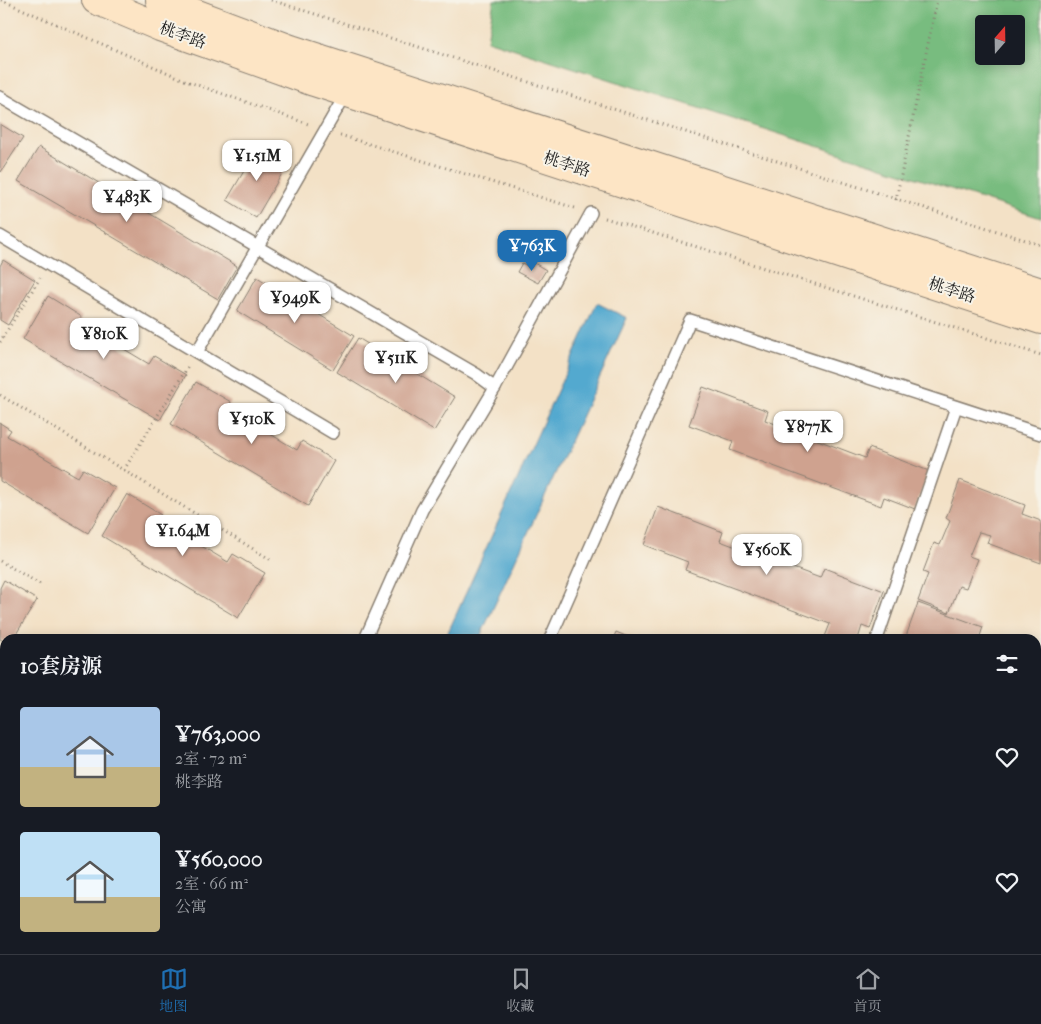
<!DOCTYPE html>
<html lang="zh">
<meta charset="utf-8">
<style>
body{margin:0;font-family:"IM FELL French Canon","Noto Serif SC",serif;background:#20242c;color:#f1f3f6;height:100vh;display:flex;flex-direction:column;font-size:19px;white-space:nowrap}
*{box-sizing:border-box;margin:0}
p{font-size:16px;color:#9ea1a6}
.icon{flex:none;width:28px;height:28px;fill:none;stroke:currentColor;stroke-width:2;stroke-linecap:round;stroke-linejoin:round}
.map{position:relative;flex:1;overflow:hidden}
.side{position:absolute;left:0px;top:634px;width:1041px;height:321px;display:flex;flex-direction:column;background:#171b24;border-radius:15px 15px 0 0;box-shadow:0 2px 12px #0003}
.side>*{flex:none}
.needle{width:32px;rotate:20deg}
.tools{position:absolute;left:975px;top:15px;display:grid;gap:10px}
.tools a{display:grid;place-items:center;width:50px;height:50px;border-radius:5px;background:#171b24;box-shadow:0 2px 12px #0003;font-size:25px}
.price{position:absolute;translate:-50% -42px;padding:0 11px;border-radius:10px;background:#fff;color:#222;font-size:16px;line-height:32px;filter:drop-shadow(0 1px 2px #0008)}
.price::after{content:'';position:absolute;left:50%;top:30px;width:15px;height:11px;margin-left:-8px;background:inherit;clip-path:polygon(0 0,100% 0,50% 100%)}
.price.selected{background:#1f6fb2;color:#fff}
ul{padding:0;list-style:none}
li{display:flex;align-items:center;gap:15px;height:125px;padding:0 20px}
li span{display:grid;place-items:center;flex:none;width:140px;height:100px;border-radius:5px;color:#555}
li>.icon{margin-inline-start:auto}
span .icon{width:60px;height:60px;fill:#fffc;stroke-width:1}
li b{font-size:21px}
h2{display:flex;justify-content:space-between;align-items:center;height:60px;padding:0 20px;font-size:21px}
.tabs{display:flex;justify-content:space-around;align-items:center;height:70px;border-top:1px solid #363941;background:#171b24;font-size:14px;color:#9ea1a6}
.tabs a{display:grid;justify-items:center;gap:2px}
.tabs .selected{color:#1f6fb2}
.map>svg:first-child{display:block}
</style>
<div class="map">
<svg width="1041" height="954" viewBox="0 0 1041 954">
<rect width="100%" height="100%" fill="#f7f3e8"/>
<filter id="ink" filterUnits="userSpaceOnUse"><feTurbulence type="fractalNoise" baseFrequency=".02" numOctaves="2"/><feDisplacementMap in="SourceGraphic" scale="10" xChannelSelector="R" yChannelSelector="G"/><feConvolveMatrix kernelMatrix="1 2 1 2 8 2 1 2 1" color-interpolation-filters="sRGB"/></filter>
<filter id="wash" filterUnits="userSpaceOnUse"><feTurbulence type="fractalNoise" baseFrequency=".0096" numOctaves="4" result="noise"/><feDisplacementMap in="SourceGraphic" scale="20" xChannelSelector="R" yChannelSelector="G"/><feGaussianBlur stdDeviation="1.12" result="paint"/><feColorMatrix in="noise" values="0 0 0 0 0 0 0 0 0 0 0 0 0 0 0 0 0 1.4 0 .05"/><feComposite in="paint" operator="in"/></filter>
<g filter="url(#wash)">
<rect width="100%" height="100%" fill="#f3e1c6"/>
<g fill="#95dc96" stroke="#587c59">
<path d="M0 781 5 784V950H208L206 954H0Z"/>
<path d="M409 950H750L761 954H407Z"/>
</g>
<path fill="#78bc7f" stroke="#4a6c4e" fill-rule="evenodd" d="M494 0H1041V218L487 40ZM984 24H1016V56H984Z"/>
<g fill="#52a9cf" stroke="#376276">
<path d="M597 303 627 318 479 639H445Z"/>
<path d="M305 950H337L335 954H303Z"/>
</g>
<g id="blocks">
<g fill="#cfa28f">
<path d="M0 124 23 138 1 172 0 171Z"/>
<path d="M39 147 237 266 218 299 18 181Z"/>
<path d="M258 147 287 165 256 218 227 200Z"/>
<path d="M3 260 35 280 8 325 0 320V266Z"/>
<path d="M522 263 531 268 534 263 546 270 538 283 517 272Z"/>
<path d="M257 277 354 336 333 370 237 311Z"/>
<path d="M48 296 82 317 79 322 149 364 154 356 186 375 160 420 23 339Z"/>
<path d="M358 338 455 397 434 431 337 372Z"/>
<path d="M196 382 231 402 227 408 297 450 302 441 334 461 308 506 171 424Z"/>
<path d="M703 387 768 411 765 420 865 458 869 448 929 471 915 509 884 497 881 506 730 450 733 441 689 425Z"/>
<path d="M0 423 11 430 7 436 78 477 83 469 115 488 88 533 0 481Z"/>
<path d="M960 480 1025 505 1022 514 1041 521V563L987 543 990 535 979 532 969 556 977 559 966 588 959 586 949 613 918 601 928 574 923 572 934 543 940 545 950 521 946 518Z"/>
<path d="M127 494 161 515 158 520 228 562 233 554 265 573 238 618 102 536Z"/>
<path d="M658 507 723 532 720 541 820 578 824 568 884 591 870 629 862 626 858 639H824L830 624 685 570 688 562 644 545Z"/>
<path d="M4 580 37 600 13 639H5V642L0 639V588Z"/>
<path d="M918 603 983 627 980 636 986 639H905Z"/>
<path d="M616 632 633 639H613Z"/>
<path d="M1036 657 1041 659V701L1036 699Z"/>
<path d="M1036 795 1041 797V839L1036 838Z"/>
<path d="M866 950H943L953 954H864Z"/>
</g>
</g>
</g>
<g filter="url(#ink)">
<use href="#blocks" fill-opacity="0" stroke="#887e71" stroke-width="1"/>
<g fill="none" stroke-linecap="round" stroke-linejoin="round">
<g stroke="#887e71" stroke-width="14">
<g id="lane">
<path d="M0 97 476 374 495 388 422 510 365 639"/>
<path d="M0 236 333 433"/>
<path d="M197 352 347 92"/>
<path d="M495 388 591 213"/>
<path d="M550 639 690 320 1041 434"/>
<path d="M877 639 956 407"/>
<path d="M0 778 5 781"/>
<path d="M1036 913 1041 915"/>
<path d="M822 954 823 950"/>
</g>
</g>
<g stroke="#887e71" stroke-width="30">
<g id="secondary">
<path d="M96 0 160 27 314 82 1041 320"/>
<path d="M160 0 291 49 1041 292"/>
</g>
</g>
<g stroke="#887e71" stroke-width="3" stroke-dasharray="1 4" stroke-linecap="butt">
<path d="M1 0 189 82 311 125"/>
<path d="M271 0 1041 245"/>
<path d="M340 135 575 208"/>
<path d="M896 200 937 0"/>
<path d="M605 218 1041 355"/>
<path d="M0 342 40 278"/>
<path d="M0 395 273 561"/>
<path d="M124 470 189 365"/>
<path d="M0 561 40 584"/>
<path d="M434 954 436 950"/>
</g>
<use href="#lane" stroke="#fff" stroke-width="11"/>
<use href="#secondary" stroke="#fde5c5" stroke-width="28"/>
</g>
</g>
<g text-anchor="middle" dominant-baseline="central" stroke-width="4" stroke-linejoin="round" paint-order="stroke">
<g font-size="16" fill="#1c1c1c" stroke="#f7f3e8">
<text transform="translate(183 35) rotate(20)">桃李路</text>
<text transform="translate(567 164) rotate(18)">桃李路</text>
<text transform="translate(952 290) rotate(18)">桃李路</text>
</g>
</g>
</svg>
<div class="tools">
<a><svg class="needle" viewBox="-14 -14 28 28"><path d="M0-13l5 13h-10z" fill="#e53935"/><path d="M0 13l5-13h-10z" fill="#9ea1a6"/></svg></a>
</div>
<b class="price" style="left:257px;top:182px">¥1.51M</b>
<b class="price" style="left:127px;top:223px">¥483K</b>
<b class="price selected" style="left:532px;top:272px">¥763K</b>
<b class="price" style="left:295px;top:324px">¥949K</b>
<b class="price" style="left:104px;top:360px">¥810K</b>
<b class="price" style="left:396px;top:384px">¥511K</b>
<b class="price" style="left:252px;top:445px">¥510K</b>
<b class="price" style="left:808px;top:453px">¥877K</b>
<b class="price" style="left:183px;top:557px">¥1.64M</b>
<b class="price" style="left:767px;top:576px">¥560K</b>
<section class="side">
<h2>10套房源<svg class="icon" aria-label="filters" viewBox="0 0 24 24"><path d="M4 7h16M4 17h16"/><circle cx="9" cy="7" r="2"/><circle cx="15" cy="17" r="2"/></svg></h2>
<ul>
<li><span style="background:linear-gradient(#a9c7e8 60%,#c2b280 0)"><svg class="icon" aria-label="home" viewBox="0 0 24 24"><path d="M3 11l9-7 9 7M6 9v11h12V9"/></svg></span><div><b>¥763,000</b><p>2室 · 72 m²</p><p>桃李路</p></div><svg class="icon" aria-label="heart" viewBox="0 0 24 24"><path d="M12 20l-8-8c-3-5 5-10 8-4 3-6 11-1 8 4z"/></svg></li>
<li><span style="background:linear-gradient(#bfe0f5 65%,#c2b280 0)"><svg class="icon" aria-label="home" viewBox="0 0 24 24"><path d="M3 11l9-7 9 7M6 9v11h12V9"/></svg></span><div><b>¥560,000</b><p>2室 · 66 m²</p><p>公寓</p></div><svg class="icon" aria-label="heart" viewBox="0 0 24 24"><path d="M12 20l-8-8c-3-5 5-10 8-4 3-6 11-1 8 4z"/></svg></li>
</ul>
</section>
</div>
<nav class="tabs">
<a class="selected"><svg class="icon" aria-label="map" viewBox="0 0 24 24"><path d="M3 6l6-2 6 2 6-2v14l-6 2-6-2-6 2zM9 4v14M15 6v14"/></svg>地图</a>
<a><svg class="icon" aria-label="saved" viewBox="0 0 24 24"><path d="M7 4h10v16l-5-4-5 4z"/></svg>收藏</a>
<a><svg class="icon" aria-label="home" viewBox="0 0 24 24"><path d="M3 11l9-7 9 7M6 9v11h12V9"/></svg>首页</a>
</nav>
